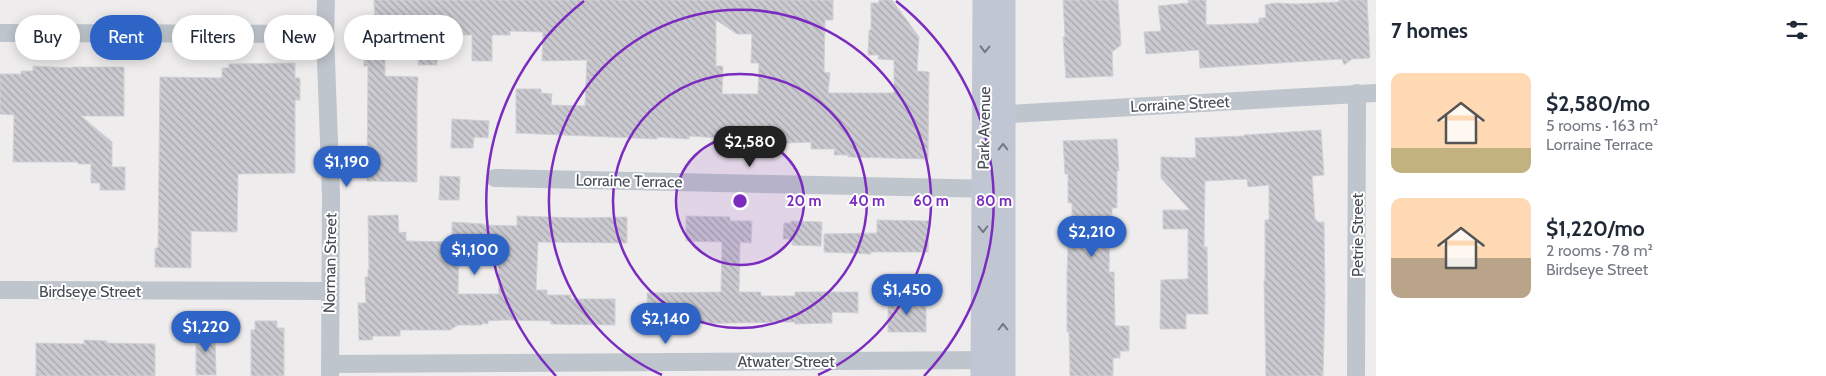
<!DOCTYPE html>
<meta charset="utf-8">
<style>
body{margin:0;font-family:Cabin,sans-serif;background:#f6f6f7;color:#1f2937;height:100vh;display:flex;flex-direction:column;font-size:19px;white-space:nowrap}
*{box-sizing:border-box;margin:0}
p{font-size:16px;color:#747a83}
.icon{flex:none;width:28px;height:28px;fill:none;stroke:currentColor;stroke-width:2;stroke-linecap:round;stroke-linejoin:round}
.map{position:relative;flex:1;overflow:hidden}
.sheet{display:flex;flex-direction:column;background:#fff;width:450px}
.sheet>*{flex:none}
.hud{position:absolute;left:15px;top:15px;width:475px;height:45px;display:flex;gap:10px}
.price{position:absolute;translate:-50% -42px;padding:0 11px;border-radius:18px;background:#2d64c6;color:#fff;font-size:16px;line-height:32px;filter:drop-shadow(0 1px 2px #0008)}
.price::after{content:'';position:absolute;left:50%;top:30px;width:15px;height:11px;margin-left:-8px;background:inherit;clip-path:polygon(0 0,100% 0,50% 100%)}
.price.selected{background:#222;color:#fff}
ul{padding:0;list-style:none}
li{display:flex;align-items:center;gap:15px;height:125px;padding:0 15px}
li span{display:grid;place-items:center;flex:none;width:140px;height:100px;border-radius:10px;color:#555}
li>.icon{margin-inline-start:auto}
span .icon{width:60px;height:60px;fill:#fffc;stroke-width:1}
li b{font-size:21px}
h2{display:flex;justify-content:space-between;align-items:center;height:60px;padding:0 15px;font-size:21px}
.tag{padding:0 18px;border-radius:22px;background:#fff;box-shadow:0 2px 12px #0003;font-size:18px;line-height:45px}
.tag.selected{background:#2d64c6;color:#fff}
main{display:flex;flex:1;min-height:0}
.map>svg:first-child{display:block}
</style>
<main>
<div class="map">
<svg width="1376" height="376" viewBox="0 0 1376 376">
<defs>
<pattern id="building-back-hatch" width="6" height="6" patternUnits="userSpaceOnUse" patternTransform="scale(1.25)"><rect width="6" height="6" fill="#cacad0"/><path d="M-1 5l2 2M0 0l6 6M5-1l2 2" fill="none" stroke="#a6a6ac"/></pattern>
</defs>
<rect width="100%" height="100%" fill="#eeecec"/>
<g fill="url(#building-back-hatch)" stroke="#d0d1d7" fill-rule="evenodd">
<path d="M374 0H833V20H825L824 72 830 73 828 93H894V60L878 59 879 55H868L869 30H871V3H879V0H892L919 37 917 71 929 72 928 159 848 157V155H834L835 149H811V142L786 143V137L749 138V140L689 136V139L657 137V139L516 133V89H541V93L552 94 551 105 585 106 587 60 542 61 543 32 510 31V35H492V61H472V35H437V65H418L419 28 375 30ZM716 20 737 34H752L751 63H759L758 94H722L723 66H716Z"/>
<path d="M1063 0H1118L1121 45 1112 52 1113 76 1066 78 1063 37H1065Z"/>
<path d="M1188 0H1206V25L1259 23V18H1266L1265 5 1275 3 1295 4 1339 2V0H1367L1370 58 1352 59 1344 65 1342 59 1200 68 1199 50 1146 54 1144 32 1161 31 1158 6 1189 3Z"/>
<path d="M364 40H385V76L418 77 417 96V182L367 181 368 66H364Z"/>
<path d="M295 63V78H300V100H295V173L238 174 237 232 191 231V268L155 267V248H158L160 77 222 78V68H229V64Z"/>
<path d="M33 66 72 68V67H124V116H81L112 142V167H125V190H100V183H91V164H78V162H13L14 115 0 114V74H21V71H33Z"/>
<path d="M452 119 489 121 488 138 474 137 473 148H451Z"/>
<path d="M1321 130 1324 175 1312 176 1315 220H1317V222H1324L1325 297 1323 376H1266L1264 281H1265V220H1269V185L1248 187 1247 179 1205 181 1204 247H1207L1208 314H1186V329H1160L1161 280 1188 279V229H1163V210H1190L1161 178V157L1196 158 1195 138 1244 136V135Z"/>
<path d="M1117 139 1119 171H1117V208H1112V216H1110L1109 272H1114L1115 326H1129V351H1120V358H1113V376H1070L1069 332H1067V273L1068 247H1072V203H1068V174H1065L1063 141Z"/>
<path d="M440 176 460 177 459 200H439Z"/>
<path d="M398 215 399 233 406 232V241L452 242V222L484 224V225L517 226V216L580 218 627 217V243L538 242 536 290H547V295H571V299H615V325L551 324V321L503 320 488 321V324L482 323V325H458L450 330H400V336H373L372 340H359L358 303H366L365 277H368V269H369L368 216ZM459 243 498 244 499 294H458Z"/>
<path d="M686 216 730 217V221H752L751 243 740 242 739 292H761V296H795V292H858V313L832 312V323L795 324V322L669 324 668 319 648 320 647 293 721 292 722 242 686 241Z"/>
<path d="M877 220 929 221 928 252H871V254L824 252V234L877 233Z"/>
<path d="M791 221 822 222 821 246 792 245V239H783L784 223H791Z"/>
<rect x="888" y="299" width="38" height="33"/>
<path d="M255 321H277V328H284V376H251V330H255Z"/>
<path d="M196 330H215L216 375H196Z"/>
<path d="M84 340 107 341V343L155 344V376H36V343L84 344Z"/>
</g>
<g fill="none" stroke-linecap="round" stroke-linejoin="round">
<g stroke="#bec5cc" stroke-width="18">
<path d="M326 0 325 34 331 195 330 376"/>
<path d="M0 33 325 34"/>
<path d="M992 115 1376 93"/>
<path d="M495 178 995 189"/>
<path d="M0 290 330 291"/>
<path d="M330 364 993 360"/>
<path d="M1356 376 1357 93"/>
</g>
<g stroke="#c0c7d3" stroke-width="25">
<path d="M1003 0V376"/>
<path d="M983 376 985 0"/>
</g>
</g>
<defs><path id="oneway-chevron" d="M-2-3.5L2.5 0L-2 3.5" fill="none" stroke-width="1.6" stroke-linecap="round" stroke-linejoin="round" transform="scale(1.25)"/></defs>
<g stroke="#717882">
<use href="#oneway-chevron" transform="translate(985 49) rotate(91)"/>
<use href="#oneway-chevron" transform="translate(1003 147) rotate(-90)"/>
<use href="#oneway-chevron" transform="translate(983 229) rotate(90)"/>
<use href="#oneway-chevron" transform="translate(1003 327) rotate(-90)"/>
</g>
<circle cx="740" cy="201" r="64" fill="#7b2cbf" fill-opacity=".12"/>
<g fill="none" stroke="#7b2cbf" stroke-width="2.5">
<circle cx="740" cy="201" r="64"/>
<circle cx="740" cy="201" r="127"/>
<path d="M662 375A191 191 0 1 1 818 375"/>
<path d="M556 376A254 254 0 0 1 584 1M896 1A254 254 0 0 1 924 376"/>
</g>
<g text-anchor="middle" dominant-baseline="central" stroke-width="4" stroke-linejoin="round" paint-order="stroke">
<g font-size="16" fill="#464d56" stroke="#fff">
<text transform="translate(1180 104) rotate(-3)">Lorraine Street</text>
<text transform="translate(984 128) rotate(-89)">Park Avenue</text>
<text transform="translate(629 181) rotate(1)">Lorraine Terrace</text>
<text transform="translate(1357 235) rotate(-90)">Petrie Street</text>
<text transform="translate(330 263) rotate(-89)">Norman Street</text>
<text x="90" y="291">Birdseye Street</text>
<text x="786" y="361">Atwater Street</text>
</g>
</g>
<circle cx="740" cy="201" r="8" fill="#7b2cbf" stroke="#fff" stroke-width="2.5"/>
<g font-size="15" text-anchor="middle" font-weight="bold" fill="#7b2cbf" stroke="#fff" stroke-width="4" stroke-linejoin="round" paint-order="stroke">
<text x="804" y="206">20 m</text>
<text x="867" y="206">40 m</text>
<text x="931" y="206">60 m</text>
<text x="994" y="206">80 m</text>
</g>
</svg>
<b class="price selected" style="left:750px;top:168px">$2,580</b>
<b class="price" style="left:347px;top:188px">$1,190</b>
<b class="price" style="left:1092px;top:258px">$2,210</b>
<b class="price" style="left:475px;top:276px">$1,100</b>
<b class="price" style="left:907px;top:316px">$1,450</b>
<b class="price" style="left:666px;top:345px">$2,140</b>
<b class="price" style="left:206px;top:353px">$1,220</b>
<div class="hud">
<a class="tag">Buy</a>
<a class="tag selected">Rent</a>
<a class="tag">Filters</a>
<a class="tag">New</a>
<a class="tag">Apartment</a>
</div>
</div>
<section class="sheet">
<h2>7 homes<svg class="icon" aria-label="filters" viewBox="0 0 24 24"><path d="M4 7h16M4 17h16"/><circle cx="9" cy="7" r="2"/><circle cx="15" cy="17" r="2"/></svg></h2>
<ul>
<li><span style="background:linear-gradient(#ffd9b3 75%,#c2b280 0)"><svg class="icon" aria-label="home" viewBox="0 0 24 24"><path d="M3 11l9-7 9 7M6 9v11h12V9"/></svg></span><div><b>$2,580/mo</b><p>5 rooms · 163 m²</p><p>Lorraine Terrace</p></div></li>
<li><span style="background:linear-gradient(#ffd9b3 60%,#b9a48a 0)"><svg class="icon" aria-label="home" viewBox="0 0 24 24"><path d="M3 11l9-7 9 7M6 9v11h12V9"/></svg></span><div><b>$1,220/mo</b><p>2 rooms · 78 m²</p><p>Birdseye Street</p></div></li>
</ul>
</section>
</main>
